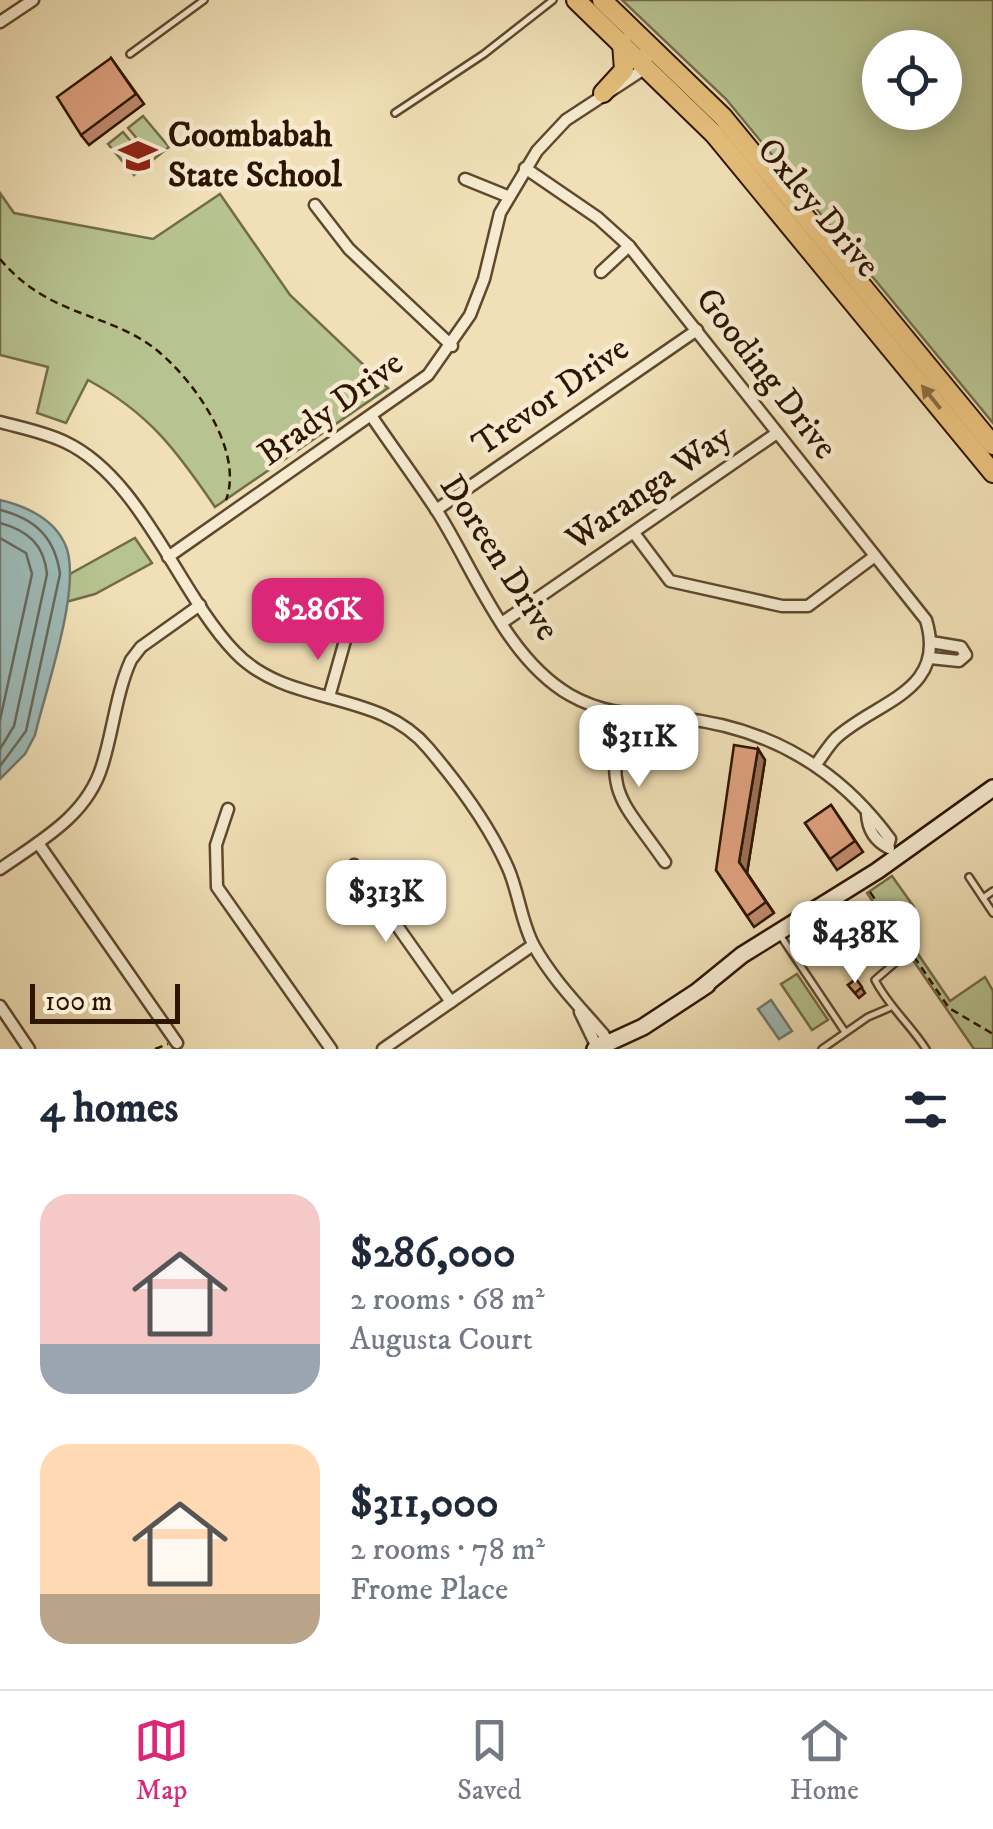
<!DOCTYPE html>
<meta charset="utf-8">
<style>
body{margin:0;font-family:"IM FELL DW Pica",serif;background:#f6f6f7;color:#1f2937;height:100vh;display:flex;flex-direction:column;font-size:38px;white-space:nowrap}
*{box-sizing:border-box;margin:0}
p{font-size:32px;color:#747a83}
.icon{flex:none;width:55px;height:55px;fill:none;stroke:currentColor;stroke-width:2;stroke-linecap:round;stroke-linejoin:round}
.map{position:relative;height:1049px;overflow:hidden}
.side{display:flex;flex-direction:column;background:#fff;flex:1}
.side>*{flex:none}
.controls{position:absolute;left:862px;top:30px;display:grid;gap:20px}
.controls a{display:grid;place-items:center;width:100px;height:100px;border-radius:50%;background:#fff;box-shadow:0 5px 25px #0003;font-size:50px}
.scale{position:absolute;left:30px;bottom:25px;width:150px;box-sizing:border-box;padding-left:10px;border:5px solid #2e1500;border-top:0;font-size:28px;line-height:35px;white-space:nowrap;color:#2e1500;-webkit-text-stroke:8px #f6ebd0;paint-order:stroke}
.price{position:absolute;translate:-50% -85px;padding:0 22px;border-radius:20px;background:#fff;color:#222;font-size:32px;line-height:65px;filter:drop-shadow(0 2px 5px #0008)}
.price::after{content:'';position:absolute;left:50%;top:60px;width:30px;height:22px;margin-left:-15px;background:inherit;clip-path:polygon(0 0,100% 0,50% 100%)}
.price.on{background:#db2777;color:#fff}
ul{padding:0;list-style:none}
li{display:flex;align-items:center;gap:30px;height:250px;padding:0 40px}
li span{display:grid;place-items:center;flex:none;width:280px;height:200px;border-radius:30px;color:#555}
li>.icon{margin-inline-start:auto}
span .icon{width:120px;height:120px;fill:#fffc;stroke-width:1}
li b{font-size:42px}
h2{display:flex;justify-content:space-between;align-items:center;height:120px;padding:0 40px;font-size:42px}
.tabs{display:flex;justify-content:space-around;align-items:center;height:140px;border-top:2px solid #e0e1e3;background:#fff;font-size:28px;color:#747a83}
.tabs a{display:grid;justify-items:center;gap:5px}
.tabs .on{color:#db2777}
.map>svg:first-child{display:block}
</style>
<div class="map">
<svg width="993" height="1049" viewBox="0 0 993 1049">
<rect width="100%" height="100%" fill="#f1e0b7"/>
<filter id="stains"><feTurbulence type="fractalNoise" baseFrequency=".002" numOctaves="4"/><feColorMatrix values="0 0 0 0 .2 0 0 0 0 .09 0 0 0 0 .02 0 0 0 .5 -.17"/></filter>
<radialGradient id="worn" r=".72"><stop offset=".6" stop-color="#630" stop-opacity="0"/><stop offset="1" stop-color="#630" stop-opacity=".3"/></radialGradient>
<g fill="#b7c390" stroke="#726c48" stroke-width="2.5" fill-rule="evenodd">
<path d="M622 0H993V423L726 99ZM880 48H945V112H880Z"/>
<path d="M143 116 169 147 154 159 128 128Z"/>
<path d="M123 132 149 163 134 175 108 144Z"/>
<path d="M0 193 14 213 153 239 220 194 290 295 388 388 215 507C177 451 149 413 88 380L66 423 37 413 48 367 0 355Z"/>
<path d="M135 538 152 563 95 594 66 602 70 574Z"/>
<path d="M892 876 914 907 895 920 950 1001 985 977 993 991V1049H974L867 893Z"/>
<path d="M797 974 828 1020 812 1030 781 984Z"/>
</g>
<g fill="#9ebbb8" stroke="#71796e" stroke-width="2.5">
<path d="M0 500C25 506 52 518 64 542 85 580 45 691 35 735L25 754 0 779Z"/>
<path d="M771 1000 792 1031 779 1039 758 1009Z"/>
</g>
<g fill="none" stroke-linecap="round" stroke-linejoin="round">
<g stroke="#66685c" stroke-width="2.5">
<path d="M0 510C36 519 55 538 60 574L26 731 0 766"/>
<path d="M0 523C29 531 44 545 47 574L14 726 0 749"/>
<path d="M0 538 26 553 32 574 0 720"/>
</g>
<g stroke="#5f482e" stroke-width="10">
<g id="lane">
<path d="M130 54 204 0"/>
<path d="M395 113 484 54 553 0"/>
<path d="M969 877 993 913"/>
<path d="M983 898 993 891"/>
<path d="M780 935 845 1032"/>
<path d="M896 962 875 980C889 1007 909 1023 926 1049"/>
<path d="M822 1049 868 1017 889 1008"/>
</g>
</g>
<g stroke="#5f482e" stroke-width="15">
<g id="street">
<path d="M0 22 33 0"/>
<path d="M525 168 598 218 629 246 926 620C948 692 876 701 836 738 829 745 823 755 817 763"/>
<path d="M465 179 507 196"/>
<path d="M315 205 349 249 452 346"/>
<path d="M601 272 629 246"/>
<path d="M372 417C393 448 416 479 437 511 475 571 506 658 570 695 607 716 639 714 679 718 767 727 838 768 890 839L888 846"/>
<path d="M0 422C22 428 44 432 65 442 142 478 178 593 235 652 288 708 378 688 428 748 457 782 490 827 508 868 519 893 521 922 534 946 553 980 580 1007 604 1035L602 1044"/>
<path d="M436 510 697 330"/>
<path d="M634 533 670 581 782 606H808L875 556"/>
<path d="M168 557 428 375 470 315 484 279 500 213 537 151 566 120 647 67 645 43"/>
<path d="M503 622 777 433"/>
<path d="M930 658 959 661 966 655 961 647 931 642"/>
<path d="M329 697 352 616 349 605 339 601 328 612 345 638"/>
<path d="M621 715C606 797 619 796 665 862"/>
<path d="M228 809 216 845 217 887 331 1049"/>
<path d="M867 814C868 831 875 841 889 848"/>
<path d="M38 843 177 1043"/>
<path d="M354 865 451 1002"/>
<path d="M0 869C40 841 87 816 102 766 113 732 116 693 131 660L141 647 200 605"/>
<path d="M0 1006 29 1049"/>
<path d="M580 1012 594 1041 603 1046"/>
<path d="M383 1049 533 945"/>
</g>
</g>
<g stroke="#2e1500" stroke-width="20">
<g id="secondary">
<path d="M699 990 742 955 877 871 993 788"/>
<path d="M595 1049 643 1027 707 985"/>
</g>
</g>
<g stroke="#2e1500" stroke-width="22">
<g id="primary">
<path d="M576 0 714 134 993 473"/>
<path d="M602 0 723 117 993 445"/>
<path d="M603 93 624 70 622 43"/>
</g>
</g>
<g stroke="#2e1500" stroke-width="2.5" stroke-dasharray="8 5" stroke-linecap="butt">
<path d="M0 259C50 319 110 311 159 352 196 383 244 452 226 500"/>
<path d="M870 892 949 1008 993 1034"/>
<path d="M155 1049 168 1044"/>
</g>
<use href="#lane" stroke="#f6ebd0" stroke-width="5"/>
<use href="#street" stroke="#f6ebd0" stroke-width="10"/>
<use href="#secondary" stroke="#f6ebd0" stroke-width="15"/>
<use href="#primary" stroke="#e8c07c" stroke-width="18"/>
</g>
<g fill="#bf8a6d" stroke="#2e1500" stroke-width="2.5">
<path d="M111 58 144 104 89 145 81 135Z"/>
<path d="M758 749 765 760 747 873 774 913 754 927 716 870Z"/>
<path d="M831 805 863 852 837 870 805 823Z"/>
<path d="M856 979 865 993 859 998 848 985Z"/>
</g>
<path fill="#9b7159" stroke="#2e1500" stroke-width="2.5" d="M758 749 765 760 747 873 774 913 739 862Z"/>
<g fill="#dea17f" stroke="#2e1500" stroke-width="2.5">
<path d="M111 58 136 94 81 135 57 97Z"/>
<path d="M734 745 758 749 739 862 766 902 747 916 716 870Z"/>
<path d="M831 805 855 841 830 859 805 823Z"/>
<path d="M856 979 862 987 855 993 848 985Z"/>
</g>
<defs><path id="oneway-solid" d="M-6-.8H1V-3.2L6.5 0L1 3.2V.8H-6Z" transform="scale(2.5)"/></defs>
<use fill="#8b6a3e" href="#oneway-solid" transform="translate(931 397) rotate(-129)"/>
<defs>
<g id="school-bare" transform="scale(3)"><path d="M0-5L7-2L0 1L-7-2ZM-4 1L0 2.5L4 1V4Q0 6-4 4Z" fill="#8f2418" stroke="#f6ebd0" stroke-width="2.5" paint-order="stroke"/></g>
</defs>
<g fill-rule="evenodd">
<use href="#school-bare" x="138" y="156"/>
</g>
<g text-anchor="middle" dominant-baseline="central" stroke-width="9" stroke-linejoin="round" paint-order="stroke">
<g font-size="35" font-weight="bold" fill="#2e1500" stroke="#f6ebd0" text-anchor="start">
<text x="168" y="136">Coombabah<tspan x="168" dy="40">State School</tspan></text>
</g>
<g font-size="35" fill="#2e1500" stroke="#f6ebd0">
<text transform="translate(818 208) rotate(50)">Oxley Drive</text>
<text transform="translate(766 374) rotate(52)">Gooding Drive</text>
<text transform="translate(551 397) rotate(-35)">Trevor Drive</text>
<text transform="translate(331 409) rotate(-36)">Brady Drive</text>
<text transform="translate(649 488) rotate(-35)">Waranga Way</text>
<text transform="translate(499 558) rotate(57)">Doreen Drive</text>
</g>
</g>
<rect width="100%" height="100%" filter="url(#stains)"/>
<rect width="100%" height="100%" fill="url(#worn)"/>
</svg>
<div class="controls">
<a><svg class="icon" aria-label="locate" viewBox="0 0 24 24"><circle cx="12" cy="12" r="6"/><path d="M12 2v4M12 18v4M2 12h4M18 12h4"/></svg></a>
</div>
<div class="scale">100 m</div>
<b class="price on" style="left:318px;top:663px">$286K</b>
<b class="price" style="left:639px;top:790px">$311K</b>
<b class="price" style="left:386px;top:945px">$313K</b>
<b class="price" style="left:855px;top:986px">$438K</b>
</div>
<section class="side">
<h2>4 homes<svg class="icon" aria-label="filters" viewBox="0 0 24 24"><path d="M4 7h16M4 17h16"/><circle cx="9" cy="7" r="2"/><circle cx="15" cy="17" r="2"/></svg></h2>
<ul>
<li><span style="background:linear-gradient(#f6c9c9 75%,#9aa5b1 0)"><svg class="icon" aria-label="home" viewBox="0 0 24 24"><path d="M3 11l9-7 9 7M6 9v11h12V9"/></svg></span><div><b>$286,000</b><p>2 rooms · 68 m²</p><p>Augusta Court</p></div></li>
<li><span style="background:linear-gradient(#ffd9b3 75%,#b9a48a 0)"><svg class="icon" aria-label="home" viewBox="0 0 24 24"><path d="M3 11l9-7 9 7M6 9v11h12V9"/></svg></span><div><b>$311,000</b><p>2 rooms · 78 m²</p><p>Frome Place</p></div></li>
</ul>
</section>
<nav class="tabs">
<a class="on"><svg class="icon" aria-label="map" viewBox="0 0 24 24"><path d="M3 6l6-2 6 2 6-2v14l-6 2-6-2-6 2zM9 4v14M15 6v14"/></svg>Map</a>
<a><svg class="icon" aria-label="saved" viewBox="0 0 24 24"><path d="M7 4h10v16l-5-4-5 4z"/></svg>Saved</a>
<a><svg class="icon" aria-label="home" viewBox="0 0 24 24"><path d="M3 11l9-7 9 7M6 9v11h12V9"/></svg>Home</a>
</nav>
